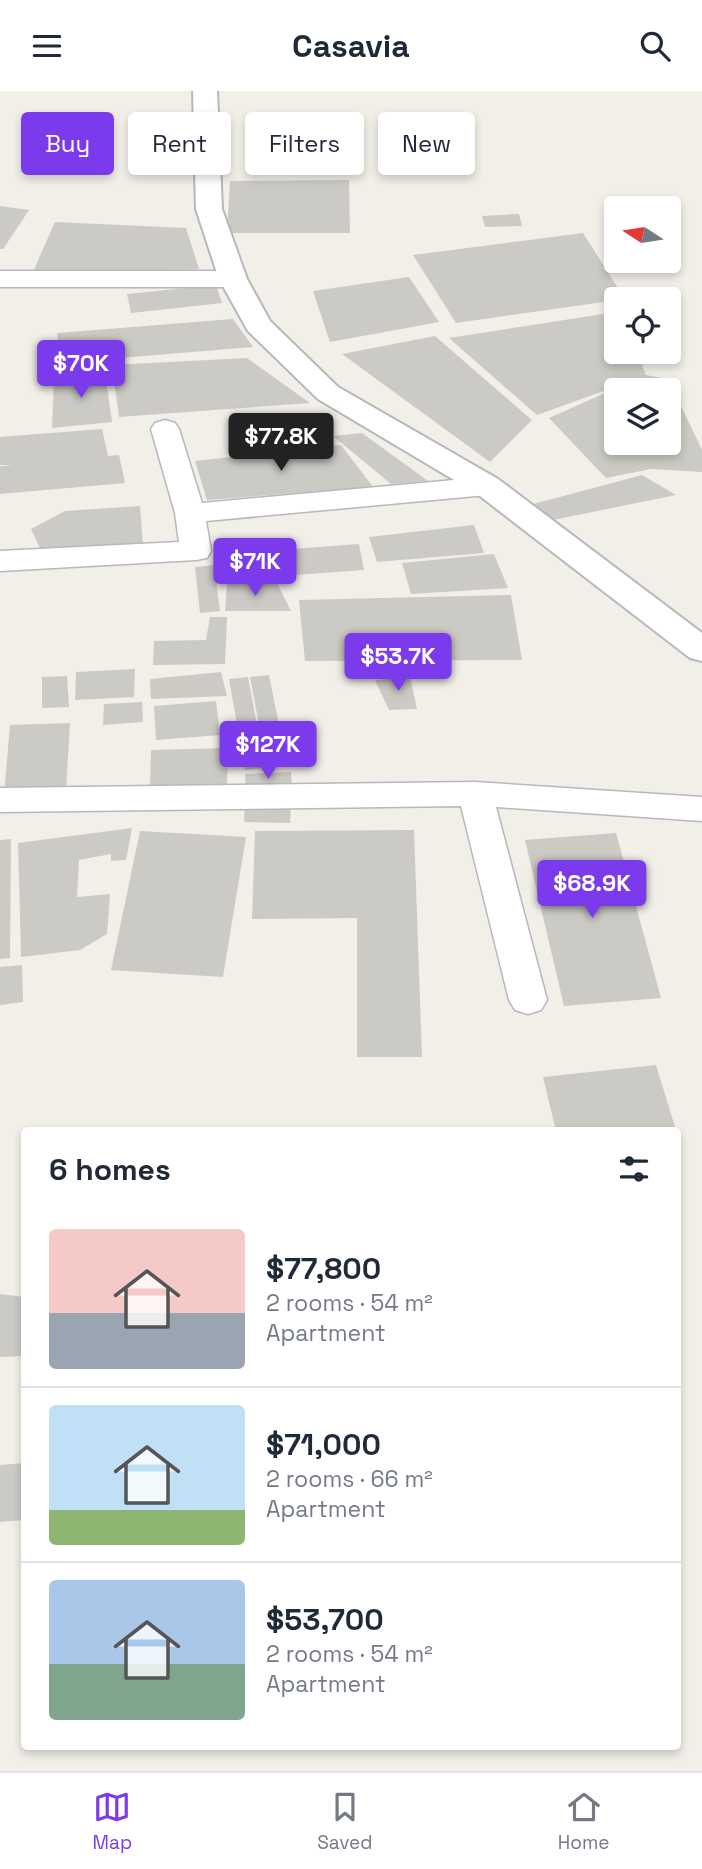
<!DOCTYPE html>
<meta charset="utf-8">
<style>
body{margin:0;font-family:"Space Grotesk",sans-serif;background:#f2f2f3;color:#1f2937;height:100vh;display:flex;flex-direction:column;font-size:26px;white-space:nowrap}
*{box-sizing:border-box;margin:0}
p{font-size:23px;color:#747a83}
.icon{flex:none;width:38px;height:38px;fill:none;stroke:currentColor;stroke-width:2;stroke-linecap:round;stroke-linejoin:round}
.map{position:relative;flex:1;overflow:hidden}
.side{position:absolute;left:21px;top:1036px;width:660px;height:623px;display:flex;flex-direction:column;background:#fff;border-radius:7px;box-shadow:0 4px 10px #0003}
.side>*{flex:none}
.guide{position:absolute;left:21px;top:21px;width:662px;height:63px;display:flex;gap:14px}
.needle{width:46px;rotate:282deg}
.buttons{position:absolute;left:604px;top:105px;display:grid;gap:14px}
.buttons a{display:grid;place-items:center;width:77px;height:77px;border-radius:7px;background:#fff;box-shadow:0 4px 10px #0003;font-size:35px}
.price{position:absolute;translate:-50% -60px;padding:0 16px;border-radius:7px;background:#7c3aed;color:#fff;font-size:23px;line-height:46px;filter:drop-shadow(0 2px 4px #0008)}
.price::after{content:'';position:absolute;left:50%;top:42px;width:21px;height:16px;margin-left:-10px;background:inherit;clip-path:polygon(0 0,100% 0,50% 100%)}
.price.on{background:#222;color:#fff}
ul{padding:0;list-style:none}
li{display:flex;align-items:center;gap:21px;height:175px;padding:0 28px}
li+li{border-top:2px solid #e0e1e3}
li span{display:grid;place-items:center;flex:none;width:196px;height:140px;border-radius:7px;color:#555}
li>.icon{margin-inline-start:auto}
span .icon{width:84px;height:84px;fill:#fffc;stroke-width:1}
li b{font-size:30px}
h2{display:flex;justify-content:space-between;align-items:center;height:84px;padding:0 28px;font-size:30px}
.pill{padding:0 24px;border-radius:7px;background:#fff;box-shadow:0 4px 10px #0003;font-size:24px;line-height:63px}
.pill.on{background:#7c3aed;color:#fff}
header{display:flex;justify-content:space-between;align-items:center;height:91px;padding:0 28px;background:#fff;font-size:32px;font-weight:800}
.menu{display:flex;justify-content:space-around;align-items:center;height:98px;border-top:2px solid #e0e1e3;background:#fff;font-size:19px;color:#747a83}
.menu a{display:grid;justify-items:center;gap:4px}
.menu .on{color:#7c3aed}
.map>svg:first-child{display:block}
</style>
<header><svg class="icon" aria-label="menu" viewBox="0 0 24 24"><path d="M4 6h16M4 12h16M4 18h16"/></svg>Casavia<svg class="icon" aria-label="search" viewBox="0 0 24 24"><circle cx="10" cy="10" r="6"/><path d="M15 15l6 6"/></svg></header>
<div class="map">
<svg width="702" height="1680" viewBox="0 0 702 1680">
<rect width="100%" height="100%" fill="#f1efe8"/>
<g fill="#cccac5" fill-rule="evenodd">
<path d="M349 89 350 142H227L230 90Z"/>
<path d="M0 115 29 119 3 158H0Z"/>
<path d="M519 123 522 135 485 136 482 125Z"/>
<path d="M55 131 186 137 199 178 32 183Z"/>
<path d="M583 142 625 208 456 232 413 164Z"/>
<path d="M409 186 439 231 330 251 313 200Z"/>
<path d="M216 194 222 212 131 222 127 203Z"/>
<path d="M616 221V261H637L646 284 668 288 702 359V381L651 378 606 387 549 327 637 288 537 324 449 247ZM616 299H668V352H616Z"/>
<path d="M233 228 253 256 60 272 57 242Z"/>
<path d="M435 245 532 329 490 371 342 263Z"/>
<path d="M247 267 310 312 119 326 112 274Z"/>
<path d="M105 281 112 331 52 337 54 284Z"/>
<path d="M285 332 290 356 248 359 244 336Z"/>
<path d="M102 338 108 365 119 364 125 392 0 403V375L15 374H0V346Z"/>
<path d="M362 342 428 390 391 393 333 345Z"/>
<path d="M341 354 373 396 207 409 195 370Z"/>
<path d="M642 384 676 404 548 430 526 415Z"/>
<path d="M140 415 143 454 42 461 31 438 65 420Z"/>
<path d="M474 434 484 462 377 471 369 446Z"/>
<path d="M359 453 364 479 225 489 222 463Z"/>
<path d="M494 463 508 497 411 503 402 472Z"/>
<path d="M214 474 220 520 200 522 195 476Z"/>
<path d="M277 492 291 520H225L227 493Z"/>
<path d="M511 504 522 569 305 570 299 509Z"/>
<path d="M210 526H227L225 573 153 574 154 550 206 549Z"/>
<path d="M135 578 134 606 75 609 76 581Z"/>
<path d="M221 581 227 605 151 608 150 588Z"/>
<path d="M269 584 287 674 267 676 250 586Z"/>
<path d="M67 585 69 616 42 617V586Z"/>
<path d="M248 586 265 677 245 679 229 588Z"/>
<path d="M410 586 417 618 389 619 375 589Z"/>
<path d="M216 610 220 644 156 649 154 615Z"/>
<path d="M142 611 143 631 103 634 104 613Z"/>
<path d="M70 632 66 701 4 704 10 634Z"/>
<path d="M228 657 227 695 150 697 151 659Z"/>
<path d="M291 681 292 698 246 700 245 683Z"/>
<path d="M245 711 291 712 290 732 244 731Z"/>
<path d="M132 737 126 769 111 770V763L79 769 77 806 110 803 107 843 80 859 21 866 18 752Z"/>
<path d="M414 739 422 966H357V827L252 828 255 740Z"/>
<path d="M140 740 246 746 223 886 111 879Z"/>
<path d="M616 742 661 907 564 915 525 749Z"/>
<path d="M11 748 10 867 0 868V749Z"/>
<path d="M22 874 23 911 0 914V876Z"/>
<path d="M656 974 675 1036 640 1040H556L543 986Z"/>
<path d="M0 1203 24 1206V1265L0 1266Z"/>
<path d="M24 1372V1429L0 1431V1374Z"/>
</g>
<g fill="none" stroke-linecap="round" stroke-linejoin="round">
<g stroke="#b5b8bc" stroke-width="3">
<g id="minor">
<path d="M0 180H233L242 182 246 188 242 194 233 196H0Z"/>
<path d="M165 329 175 332 179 338 202 412 487 386 497 389 502 395 497 401 487 404 206 430 211 460 207 467 196 469 0 480V460L179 451 175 422 151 338 155 332Z"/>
<path d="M475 691 702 706V730L496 716 547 909 541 919 528 923 515 919 509 909 461 715 0 721V697Z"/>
</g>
</g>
<g stroke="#b5b8bc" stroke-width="4">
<path id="tertiary" d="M193 0H217L222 118 247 188 270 230 338 296 498 388 702 542V570L690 567 476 402 318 308 248 240 219 188 196 118Z"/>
</g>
<use href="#minor" fill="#fff" fill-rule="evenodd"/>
<use href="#tertiary" fill="#fff" fill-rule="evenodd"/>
</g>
</svg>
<div class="buttons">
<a><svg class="needle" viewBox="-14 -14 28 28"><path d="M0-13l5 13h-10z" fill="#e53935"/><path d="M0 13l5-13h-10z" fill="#747a83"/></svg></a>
<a><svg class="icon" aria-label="locate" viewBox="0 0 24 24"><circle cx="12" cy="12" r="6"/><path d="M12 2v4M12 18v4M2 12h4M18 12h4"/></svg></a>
<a><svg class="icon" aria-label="layers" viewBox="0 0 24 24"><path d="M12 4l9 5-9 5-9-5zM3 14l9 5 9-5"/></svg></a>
</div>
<b class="price" style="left:81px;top:309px">$70K</b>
<b class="price on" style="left:281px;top:382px">$77.8K</b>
<b class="price" style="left:255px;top:507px">$71K</b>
<b class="price" style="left:398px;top:602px">$53.7K</b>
<b class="price" style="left:268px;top:690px">$127K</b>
<b class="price" style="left:592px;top:829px">$68.9K</b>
<div class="guide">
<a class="pill on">Buy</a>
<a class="pill">Rent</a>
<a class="pill">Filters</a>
<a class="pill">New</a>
</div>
<section class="side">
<h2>6 homes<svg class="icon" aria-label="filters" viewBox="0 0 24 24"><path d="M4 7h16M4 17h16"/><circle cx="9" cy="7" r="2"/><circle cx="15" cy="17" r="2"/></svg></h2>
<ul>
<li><span style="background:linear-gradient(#f6c9c9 60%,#9aa5b1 0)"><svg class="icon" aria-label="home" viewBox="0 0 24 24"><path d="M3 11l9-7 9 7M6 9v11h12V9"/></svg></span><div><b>$77,800</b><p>2 rooms · 54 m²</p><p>Apartment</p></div></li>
<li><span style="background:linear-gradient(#bfe0f5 75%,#8fb573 0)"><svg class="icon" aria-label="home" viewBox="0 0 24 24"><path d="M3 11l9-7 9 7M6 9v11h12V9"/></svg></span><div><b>$71,000</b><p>2 rooms · 66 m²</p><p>Apartment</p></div></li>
<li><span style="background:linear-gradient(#a9c7e8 60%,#7fa58c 0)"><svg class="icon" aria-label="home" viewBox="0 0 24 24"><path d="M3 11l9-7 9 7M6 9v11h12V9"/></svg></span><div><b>$53,700</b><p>2 rooms · 54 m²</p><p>Apartment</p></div></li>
</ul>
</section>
</div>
<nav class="menu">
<a class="on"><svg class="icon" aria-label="map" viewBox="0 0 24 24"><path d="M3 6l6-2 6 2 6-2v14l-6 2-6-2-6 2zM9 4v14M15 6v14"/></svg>Map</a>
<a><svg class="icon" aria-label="saved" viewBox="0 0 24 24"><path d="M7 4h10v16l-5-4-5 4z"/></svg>Saved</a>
<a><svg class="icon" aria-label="home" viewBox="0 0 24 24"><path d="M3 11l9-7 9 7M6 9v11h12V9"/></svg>Home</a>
</nav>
